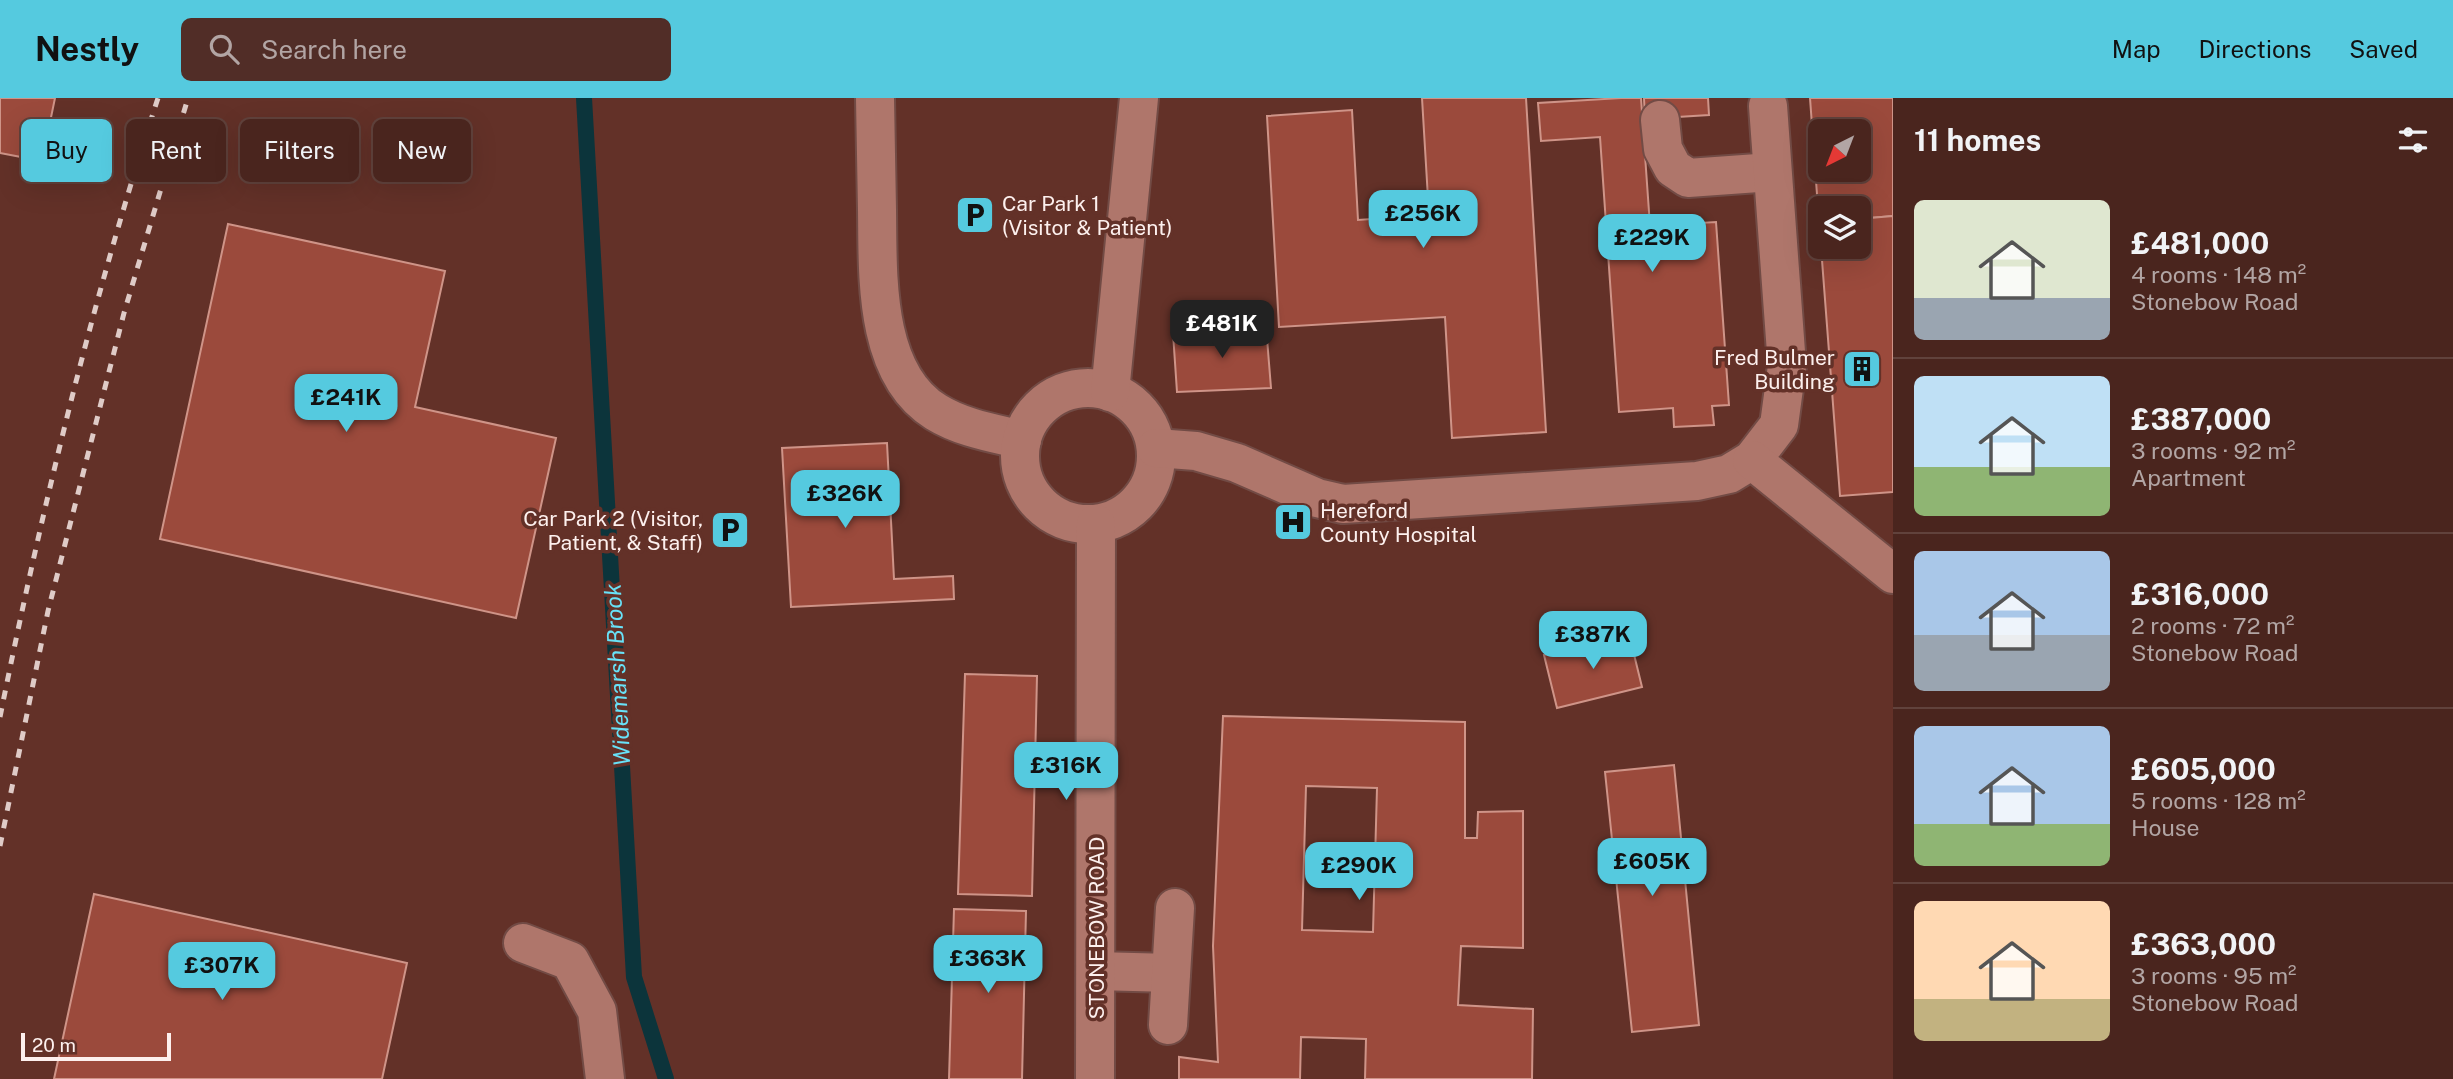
<!DOCTYPE html>
<meta charset="utf-8">
<style>
body{margin:0;font-family:"Public Sans",sans-serif;background:#512d27;color:#f1f3f6;height:100vh;display:flex;flex-direction:column;font-size:26px;white-space:nowrap}
*{box-sizing:border-box;margin:0}
p{font-size:23px;color:#b2a5a4}
.icon{flex:none;width:38px;height:38px;fill:none;stroke:currentColor;stroke-width:2;stroke-linecap:round;stroke-linejoin:round}
.map{position:relative;flex:1;overflow:hidden}
.details{display:flex;flex-direction:column;background:#4a251e;width:560px}
.details>*{flex:none}
.hud{position:absolute;left:21px;top:21px;width:665px;height:63px;display:flex;gap:14px}
.needle{width:46px;rotate:222deg}
.controls{position:absolute;left:1808px;top:21px;display:grid;gap:14px}
.controls a{display:grid;place-items:center;width:63px;height:63px;border-radius:10px;background:#4a251e;box-shadow:0 7px 28px #0002,0 0 0 2px #61423c;font-size:35px}
.scale{position:absolute;left:21px;bottom:18px;width:150px;box-sizing:border-box;padding-left:7px;border:4px solid #fdf0ee;border-top:0;font-size:19px;line-height:24px;white-space:nowrap;color:#fdf0ee;-webkit-text-stroke:5px #633128;paint-order:stroke}
.price{position:absolute;translate:-50% -60px;padding:0 16px;border-radius:14px;background:#55cadf;color:#111;font-size:23px;line-height:46px;filter:drop-shadow(0 2px 4px #0008)}
.price::after{content:'';position:absolute;left:50%;top:42px;width:21px;height:16px;margin-left:-10px;background:inherit;clip-path:polygon(0 0,100% 0,50% 100%)}
.price.on{background:#222;color:#fff}
ul{padding:0;list-style:none}
li{display:flex;align-items:center;gap:21px;height:175px;padding:0 21px}
li+li{border-top:2px solid #61423c}
li span{display:grid;place-items:center;flex:none;width:196px;height:140px;border-radius:10px;color:#555}
li>.icon{margin-inline-start:auto}
span .icon{width:84px;height:84px;fill:#fffc;stroke-width:1}
li b{font-size:30px}
h2{display:flex;justify-content:space-between;align-items:center;height:84px;padding:0 21px;font-size:30px}
.chip{padding:0 24px;border-radius:10px;background:#4a251e;box-shadow:0 7px 28px #0002,0 0 0 2px #61423c;font-size:24px;line-height:63px}
.chip.on{background:#55cadf;color:#111}
header{display:flex;align-items:center;gap:42px;box-sizing:border-box;height:98px;padding:0 35px;background:#55cadf;color:#111}
header strong{font-size:33px}
nav{display:flex;gap:38px;margin-inline-start:auto;font-size:24px}
.search{width:490px;height:63px;background:#512d27;display:flex;align-items:center;gap:18px;box-sizing:border-box;padding:0 24px;border-radius:10px;color:#b2a5a4;font-size:26px}
main{display:flex;flex:1;min-height:0}
.map>svg:first-child{display:block}
</style>
<header>
<strong>Nestly</strong>
<div class="search"><svg class="icon" aria-label="search" viewBox="0 0 24 24"><circle cx="10" cy="10" r="6"/><path d="M15 15l6 6"/></svg>Search here</div>
<nav><a>Map</a><a>Directions</a><a>Saved</a></nav>
</header>
<main>
<div class="map">
<svg width="1893" height="981" viewBox="0 0 1893 981">
<rect width="100%" height="100%" fill="#633128"/>
<g fill="none" stroke-linecap="round" stroke-linejoin="round">
<path stroke="#0c343b" stroke-width="16" d="M584 0 634 879 666 981"/>
</g>
<g fill="#9b4a3c" stroke="#cf9488" stroke-width="2" fill-rule="evenodd">
<path d="M0 0H55L42 63 0 55Z"/>
<path d="M1422 0H1526L1546 334 1452 340 1445 219 1279 229 1267 18 1352 12 1358 122 1429 117Z"/>
<path d="M1621 0H1641L1650 128 1716 124 1729 307 1712 308 1714 327 1674 329 1673 310 1619 314 1600 39 1541 43 1538 5Z"/>
<path d="M1644 0H1708L1709 17 1645 21Z"/>
<path d="M1810 0H1893V118L1858 121V110H1820L1819 124ZM1820 33H1858V72H1820Z"/>
<path d="M1893 118V394L1840 398 1821 149H1858V121Z"/>
<path d="M228 126 445 173 415 309 556 340 516 520 160 441Z"/>
<path d="M1266 228 1271 290 1177 294 1173 235Z"/>
<path d="M887 345 894 481 953 478 954 501 791 509 782 350Z"/>
<path d="M1629 536 1642 589 1557 610 1544 557Z"/>
<path d="M965 576 1037 578 1032 798 958 796Z"/>
<path d="M1223 618 1465 624V740H1477L1478 714 1523 713V850L1461 848 1458 907 1533 911 1532 981H1365L1366 941 1301 939 1300 981H1179V959L1218 964 1213 848ZM1306 688 1377 690 1373 834 1302 832Z"/>
<path d="M1674 667 1699 927 1632 934 1605 674Z"/>
<path d="M94 796 407 865 382 981H54Z"/>
<path d="M954 811 1026 813 1022 981H949Z"/>
</g>
<g fill="none" stroke-linecap="round" stroke-linejoin="round">
<g stroke="#724b45" stroke-width="42">
<g id="minor">
<path d="M875 0C876 37 876 75 877 112 878 176 873 275 936 314 962 330 993 335 1022 342"/>
<path d="M1660 22 1663 51 1673 70 1688 80 1772 74"/>
<circle cx="1088" cy="358" r="68"/>
<path d="M1110 294 1139 0"/>
<path d="M1156 350 1196 353 1237 365 1317 400 1343 406 1697 383 1729 376 1752 362 1779 327 1787 268 1768 8"/>
<path d="M1752 362 1893 476"/>
<path d="M523 845 570 863 597 913 605 981"/>
<path d="M1096 873 1171 875"/>
<path d="M1168 927 1175 810"/>
<path d="M1095 981 1096 426"/>
</g>
</g>
<use href="#minor" stroke="#af766b" stroke-width="38"/>
<g stroke="#dfcbc7" stroke-width="5" stroke-dasharray="9 9" stroke-linecap="butt">
<path d="M0 619C42 410 92 203 158 0"/>
<path d="M0 748 48 513 124 215 188 0"/>
</g>
</g>
<defs>
<g id="parking-square" transform="scale(2.0125)"><rect x="-9" y="-9" width="18" height="18" rx="4" fill="#55cadf" stroke="#633128"/><path d="M-3.5-5.5H1a3.5 3.5 0 0 1 0 7H-1V5.5H-3.5ZM-1-3.4V-.6H.8a1.4 1.4 0 0 0 0-2.8Z" fill="#111"/></g>
<g id="building-square" transform="scale(2.0125)"><rect x="-9" y="-9" width="18" height="18" rx="4" fill="#55cadf" stroke="#633128"/><path d="M-4-6H4V6H1V3H-1V6H-4ZM-2.5-4.3h1.7v1.8h-1.7ZM.8-4.3h1.7v1.8H.8ZM-2.5-1h1.7V.8h-1.7ZM.8-1h1.7V.8H.8Z" fill="#111"/></g>
<g id="hospital-square" transform="scale(2.0125)"><rect x="-9" y="-9" width="18" height="18" rx="4" fill="#55cadf" stroke="#633128"/><path d="M-5-5h3v3.5h4V-5h3V5h-3V1.5h-4V5h-3Z" fill="#111"/></g>
</defs>
<g fill-rule="evenodd">
<use href="#parking-square" x="975" y="117"/>
<use href="#building-square" x="1862" y="271"/>
<use href="#hospital-square" x="1293" y="424"/>
<use href="#parking-square" x="730" y="432"/>
</g>
<g text-anchor="middle" dominant-baseline="central" stroke-width="7" stroke-linejoin="round" paint-order="stroke">
<g font-size="21" fill="#fdf0ee" stroke="#633128" text-anchor="start">
<text x="1002" y="105">Car Park 1<tspan x="1002" dy="24">(Visitor &amp; Patient)</tspan></text>
<text x="1835" y="259" text-anchor="end">Fred Bulmer<tspan x="1835" dy="24">Building</tspan></text>
<text x="1320" y="412">Hereford<tspan x="1320" dy="24">County Hospital</tspan></text>
<text x="703" y="420" text-anchor="end">Car Park 2 (Visitor,<tspan x="703" dy="24">Patient, &amp; Staff)</tspan></text>
</g>
<g font-size="21" fill="#fdf0ee" stroke="#633128">
<text transform="translate(1096 830) rotate(-90)">STONEBOW ROAD</text>
</g>
<g font-size="23" font-style="italic" fill="#68e2f8" stroke="#633128">
<text transform="translate(617 577) rotate(-93)">Widemarsh Brook</text>
</g>
</g>
</svg>
<div class="controls">
<a><svg class="needle" viewBox="-14 -14 28 28"><path d="M0-13l5 13h-10z" fill="#e53935"/><path d="M0 13l5-13h-10z" fill="#b2a5a4"/></svg></a>
<a><svg class="icon" aria-label="layers" viewBox="0 0 24 24"><path d="M12 4l9 5-9 5-9-5zM3 14l9 5 9-5"/></svg></a>
</div>
<div class="scale">20 m</div>
<b class="price" style="left:1423px;top:152px">£256K</b>
<b class="price" style="left:1652px;top:176px">£229K</b>
<b class="price on" style="left:1222px;top:262px">£481K</b>
<b class="price" style="left:346px;top:336px">£241K</b>
<b class="price" style="left:845px;top:432px">£326K</b>
<b class="price" style="left:1593px;top:573px">£387K</b>
<b class="price" style="left:1066px;top:704px">£316K</b>
<b class="price" style="left:1652px;top:800px">£605K</b>
<b class="price" style="left:1359px;top:804px">£290K</b>
<b class="price" style="left:988px;top:897px">£363K</b>
<b class="price" style="left:222px;top:904px">£307K</b>
<div class="hud">
<a class="chip on">Buy</a>
<a class="chip">Rent</a>
<a class="chip">Filters</a>
<a class="chip">New</a>
</div>
</div>
<section class="details">
<h2>11 homes<svg class="icon" aria-label="filters" viewBox="0 0 24 24"><path d="M4 7h16M4 17h16"/><circle cx="9" cy="7" r="2"/><circle cx="15" cy="17" r="2"/></svg></h2>
<ul>
<li><span style="background:linear-gradient(#dfe7d0 70%,#9aa5b1 0)"><svg class="icon" aria-label="home" viewBox="0 0 24 24"><path d="M3 11l9-7 9 7M6 9v11h12V9"/></svg></span><div><b>£481,000</b><p>4 rooms · 148 m²</p><p>Stonebow Road</p></div></li>
<li><span style="background:linear-gradient(#bfe0f5 65%,#8fb573 0)"><svg class="icon" aria-label="home" viewBox="0 0 24 24"><path d="M3 11l9-7 9 7M6 9v11h12V9"/></svg></span><div><b>£387,000</b><p>3 rooms · 92 m²</p><p>Apartment</p></div></li>
<li><span style="background:linear-gradient(#a9c7e8 60%,#9aa5b1 0)"><svg class="icon" aria-label="home" viewBox="0 0 24 24"><path d="M3 11l9-7 9 7M6 9v11h12V9"/></svg></span><div><b>£316,000</b><p>2 rooms · 72 m²</p><p>Stonebow Road</p></div></li>
<li><span style="background:linear-gradient(#a9c7e8 70%,#8fb573 0)"><svg class="icon" aria-label="home" viewBox="0 0 24 24"><path d="M3 11l9-7 9 7M6 9v11h12V9"/></svg></span><div><b>£605,000</b><p>5 rooms · 128 m²</p><p>House</p></div></li>
<li><span style="background:linear-gradient(#ffd9b3 70%,#c2b280 0)"><svg class="icon" aria-label="home" viewBox="0 0 24 24"><path d="M3 11l9-7 9 7M6 9v11h12V9"/></svg></span><div><b>£363,000</b><p>3 rooms · 95 m²</p><p>Stonebow Road</p></div></li>
</ul>
</section>
</main>
